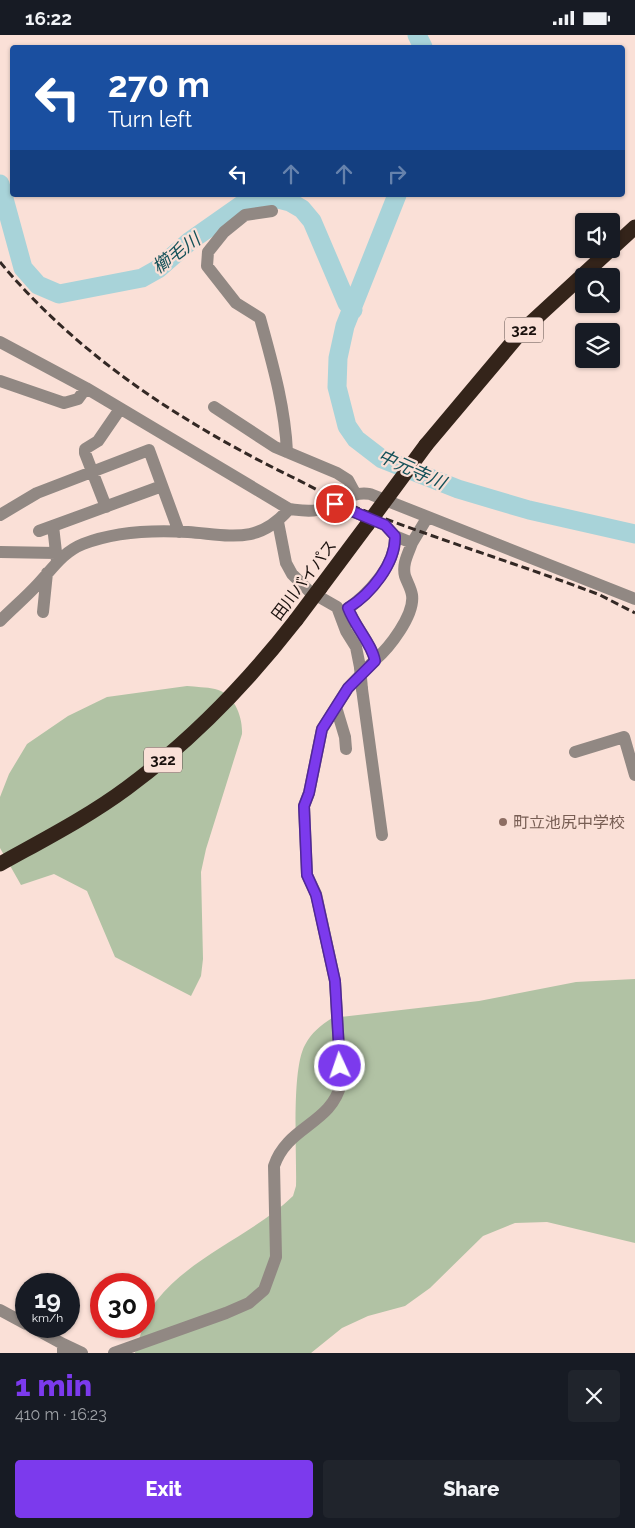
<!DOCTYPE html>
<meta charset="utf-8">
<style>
:root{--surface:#171b24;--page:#20242c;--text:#f1f3f6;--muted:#9ea1a6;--accent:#7c3aed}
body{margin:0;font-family:Raleway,"Noto Sans JP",sans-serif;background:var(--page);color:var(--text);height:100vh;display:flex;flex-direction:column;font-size:19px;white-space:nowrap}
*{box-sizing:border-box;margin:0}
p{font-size:16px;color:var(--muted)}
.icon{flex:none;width:28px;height:28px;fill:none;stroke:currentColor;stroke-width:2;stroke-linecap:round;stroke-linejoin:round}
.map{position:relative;height:1318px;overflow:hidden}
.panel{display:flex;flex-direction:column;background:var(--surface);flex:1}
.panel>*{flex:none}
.hud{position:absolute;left:10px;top:10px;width:615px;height:152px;border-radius:5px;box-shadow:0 1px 4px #0004;background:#1a4fa0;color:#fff;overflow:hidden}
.fabs{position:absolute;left:575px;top:178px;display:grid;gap:10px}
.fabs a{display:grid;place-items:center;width:45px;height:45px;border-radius:5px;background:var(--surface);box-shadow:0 1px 4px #0004;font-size:25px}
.speed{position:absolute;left:15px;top:1238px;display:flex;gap:10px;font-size:25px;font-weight:700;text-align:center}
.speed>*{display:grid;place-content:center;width:65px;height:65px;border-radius:50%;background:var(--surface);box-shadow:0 1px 4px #0004;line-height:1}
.speed small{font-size:12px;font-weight:400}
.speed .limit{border:8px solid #d22;background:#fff;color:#111}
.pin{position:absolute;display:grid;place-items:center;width:42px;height:42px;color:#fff;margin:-21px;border:2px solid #fff;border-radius:50%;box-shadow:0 1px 5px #0007}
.me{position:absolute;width:55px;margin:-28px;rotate:357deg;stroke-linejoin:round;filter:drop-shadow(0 0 4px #0008)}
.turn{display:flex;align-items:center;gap:18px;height:105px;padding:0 15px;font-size:22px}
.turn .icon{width:65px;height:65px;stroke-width:2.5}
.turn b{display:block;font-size:35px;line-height:42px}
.lanes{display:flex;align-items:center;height:48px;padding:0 15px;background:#0003;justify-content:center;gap:25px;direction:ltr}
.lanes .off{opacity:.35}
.round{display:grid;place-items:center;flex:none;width:52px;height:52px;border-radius:5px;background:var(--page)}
.summary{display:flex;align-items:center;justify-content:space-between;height:85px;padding:0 15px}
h1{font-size:30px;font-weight:800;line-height:38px;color:var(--accent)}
.primary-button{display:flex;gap:10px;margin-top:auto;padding:10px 15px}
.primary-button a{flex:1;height:58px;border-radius:5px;background:var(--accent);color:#fff;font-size:20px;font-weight:800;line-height:58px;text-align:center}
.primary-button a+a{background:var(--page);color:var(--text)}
.status{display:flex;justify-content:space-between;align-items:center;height:35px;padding:0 25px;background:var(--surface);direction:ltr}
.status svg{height:14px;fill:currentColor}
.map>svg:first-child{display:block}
.green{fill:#b1c2a4}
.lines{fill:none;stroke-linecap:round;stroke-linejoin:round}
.river{stroke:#a8d3d9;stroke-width:19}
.minor{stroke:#918883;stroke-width:12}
.highway{stroke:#34241a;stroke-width:15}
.rail{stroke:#332824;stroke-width:3;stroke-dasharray:8 4;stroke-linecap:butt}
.minor-bridge{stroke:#918883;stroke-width:12}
.highway-bridge{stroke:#34241a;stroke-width:15}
.route-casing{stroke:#51269a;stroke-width:12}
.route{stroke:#7c3aed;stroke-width:9}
.education-dot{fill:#8d6e63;stroke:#fae0d7;stroke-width:2}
.labels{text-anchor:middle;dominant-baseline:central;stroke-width:4.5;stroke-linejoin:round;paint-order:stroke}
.shield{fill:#fae0d7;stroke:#5d4f4a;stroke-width:1}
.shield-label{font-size:15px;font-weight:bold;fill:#1a110e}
.street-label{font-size:16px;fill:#1a110e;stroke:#fae0d7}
.education-label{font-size:16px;fill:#785e54;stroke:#fae0d7;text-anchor:start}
.water-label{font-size:18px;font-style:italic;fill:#145159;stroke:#fae0d7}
</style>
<div class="status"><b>16:22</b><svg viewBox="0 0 49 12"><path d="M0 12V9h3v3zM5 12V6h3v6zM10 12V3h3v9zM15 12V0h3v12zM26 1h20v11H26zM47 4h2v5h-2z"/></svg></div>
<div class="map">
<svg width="635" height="1318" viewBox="0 0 635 1318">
<rect width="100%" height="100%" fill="#fae0d7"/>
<path class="green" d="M187 651C196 652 206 652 215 654 234 658 243 682 242 699L206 814 201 837 203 924 201 941 191 961 115 922 87 856 54 839 21 850 0 813V762L9 739 27 709 68 681 107 662Z
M635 944V1208L547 1187 515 1188 483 1201 430 1253 405 1271 368 1281 342 1293 311 1318H135C140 1301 146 1279 157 1265 193 1220 253 1200 293 1161L296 1151C297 1119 291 1035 305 1010 311 998 321 990 332 983L479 966 576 947Z"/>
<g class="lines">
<path class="river" d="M417 0 423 12
M0 149 23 233 38 250 59 259 142 243 158 234 190 206 247 166 266 161 290 167 302 174 312 186 347 268 353 275
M397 160 345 291 338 323 337 352 347 391 356 404 382 424 458 454 529 475 635 499"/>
<path class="minor" d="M272 176 245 180 224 197 208 217 207 231 236 268 260 283C272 327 285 371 287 417
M0 307 86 353 289 474C298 475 308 477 317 475 336 471 351 455 370 459L635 564
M0 346 64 368 78 364 86 353
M214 372 275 412 337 438 348 445 355 458
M335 469 385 490 395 501C396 531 367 561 343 577
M106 472 85 418V414L98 406 120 374
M0 480 37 458 149 415 179 497
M278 487 286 528 292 539 309 556 337 572 346 596 356 612 360 632
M53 491 57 526
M39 496 162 451
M412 508 427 483
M0 517 56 518
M43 577 47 538
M0 586C13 573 26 562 38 549 53 533 63 517 83 509 114 497 155 495 188 497 230 500 258 510 289 474
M375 625C389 613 415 580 412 560 411 553 407 547 405 541 402 529 408 519 412 508L395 501
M362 654 382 800
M336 672 345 702 346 714
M575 717 624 702 635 740
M0 1275 26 1289
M30 1291 63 1309V1318
M63 1309 82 1318
M114 1318 226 1278 249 1268 264 1255 276 1222 274 1131C287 1091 332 1089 341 1048L335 946 316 859 307 840 304 771 309 758 322 694 348 653 375 625C372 609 355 592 348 573"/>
<path class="highway" d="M426 410 522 296 635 192
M320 553 367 490
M0 829C43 805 88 782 127 753 192 705 247 648 296 585"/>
<path class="rail" d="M0 227C77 320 182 388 290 441 311 451 332 464 355 472 435 504 519 529 600 560L635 578"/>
<path class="minor-bridge" d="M360 632 362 654"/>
<path class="highway-bridge" d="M367 490 426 410
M296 585 320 553"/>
</g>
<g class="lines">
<g class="route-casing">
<path id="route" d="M335 469 385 490 395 501C396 528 371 559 348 573 355 592 372 609 375 626L348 653 322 694 309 758 304 771 307 840 316 860 335 946 340 1031"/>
</g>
<use href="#route" class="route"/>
</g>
<circle class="education-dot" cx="503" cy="787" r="5"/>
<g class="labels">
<g class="shield">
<rect x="505" y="282.5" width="38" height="25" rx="4"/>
<rect x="144" y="712.5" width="38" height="25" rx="4"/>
</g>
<g class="shield-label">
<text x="524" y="295">322</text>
<text x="163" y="725">322</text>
</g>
<g class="street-label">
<text transform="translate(304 545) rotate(-53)">田川バイパス</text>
</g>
<g class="education-label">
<text x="513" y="787">町立池尻中学校</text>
</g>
<g class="water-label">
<text transform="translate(176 218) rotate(-36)">櫛毛川</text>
<text transform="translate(412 434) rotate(24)">中元寺川</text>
</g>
</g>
</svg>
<div class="fabs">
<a><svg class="icon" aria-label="sound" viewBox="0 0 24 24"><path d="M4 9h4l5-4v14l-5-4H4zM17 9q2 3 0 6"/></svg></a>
<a><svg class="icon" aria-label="search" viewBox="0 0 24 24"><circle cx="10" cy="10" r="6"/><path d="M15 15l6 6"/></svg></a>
<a><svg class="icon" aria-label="layers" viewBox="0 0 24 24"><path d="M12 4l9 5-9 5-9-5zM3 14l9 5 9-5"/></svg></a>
</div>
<div class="speed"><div>19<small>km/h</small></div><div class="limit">30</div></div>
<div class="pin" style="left:335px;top:469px;background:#d93025"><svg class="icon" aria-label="arrive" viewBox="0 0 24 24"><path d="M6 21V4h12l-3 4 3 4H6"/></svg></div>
<svg class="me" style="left:340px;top:1031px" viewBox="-20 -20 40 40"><circle r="17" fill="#7c3aed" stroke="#fff" stroke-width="3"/><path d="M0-11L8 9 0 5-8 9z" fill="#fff"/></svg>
<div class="hud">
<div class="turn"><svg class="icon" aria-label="left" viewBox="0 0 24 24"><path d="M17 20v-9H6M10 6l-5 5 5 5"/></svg><div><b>270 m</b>Turn left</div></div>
<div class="lanes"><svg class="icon" aria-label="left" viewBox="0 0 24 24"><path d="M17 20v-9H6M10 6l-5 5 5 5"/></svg><svg class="icon off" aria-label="ahead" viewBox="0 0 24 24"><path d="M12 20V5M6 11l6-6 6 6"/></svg><svg class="icon off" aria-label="ahead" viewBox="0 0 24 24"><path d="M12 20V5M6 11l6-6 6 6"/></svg><svg class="icon off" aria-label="right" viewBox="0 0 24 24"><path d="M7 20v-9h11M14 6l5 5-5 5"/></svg></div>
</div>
</div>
<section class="panel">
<div class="summary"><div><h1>1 min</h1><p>410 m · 16:23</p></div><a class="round"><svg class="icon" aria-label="close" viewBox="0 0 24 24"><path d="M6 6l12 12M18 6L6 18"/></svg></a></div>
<div class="primary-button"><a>Exit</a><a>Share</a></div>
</section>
